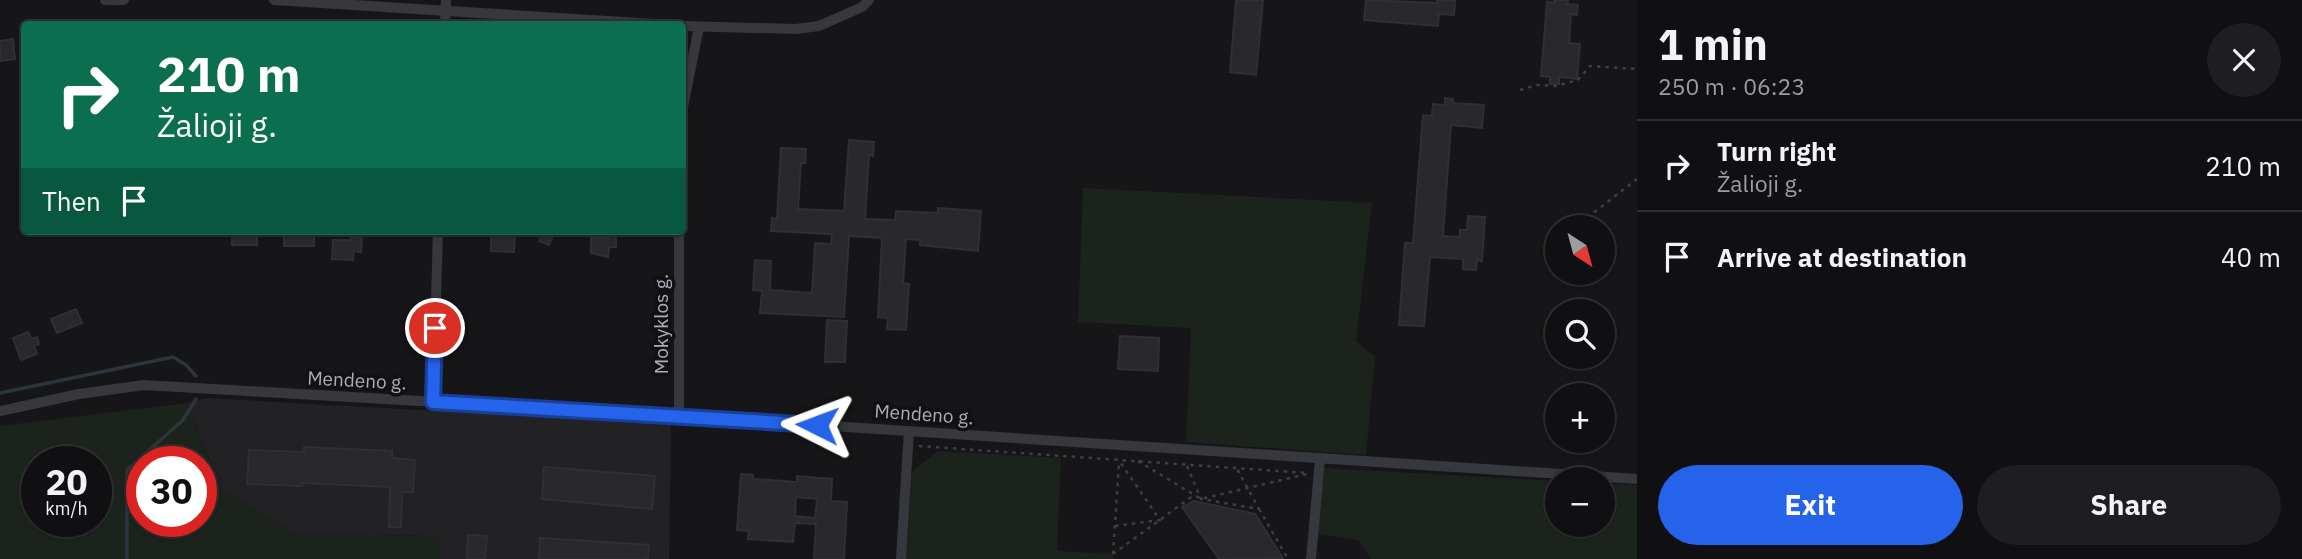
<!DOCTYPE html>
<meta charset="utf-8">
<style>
:root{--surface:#101012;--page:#1e1e20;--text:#f1f3f6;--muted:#9c9d9f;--line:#303032;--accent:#2563eb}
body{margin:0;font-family:"IBM Plex Sans",sans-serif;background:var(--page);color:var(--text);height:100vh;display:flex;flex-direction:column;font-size:26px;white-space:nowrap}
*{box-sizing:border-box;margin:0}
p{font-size:23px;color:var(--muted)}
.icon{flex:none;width:38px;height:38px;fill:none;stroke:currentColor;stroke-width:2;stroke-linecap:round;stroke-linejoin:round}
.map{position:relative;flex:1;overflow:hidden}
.sheet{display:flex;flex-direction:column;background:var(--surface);width:665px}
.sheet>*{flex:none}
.hud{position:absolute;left:21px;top:21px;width:665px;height:214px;border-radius:7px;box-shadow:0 2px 5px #0004,0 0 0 2px var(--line);background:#0b6e4f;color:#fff;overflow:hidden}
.needle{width:46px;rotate:144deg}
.buttons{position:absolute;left:1545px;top:215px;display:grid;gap:14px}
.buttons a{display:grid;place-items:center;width:70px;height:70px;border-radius:50%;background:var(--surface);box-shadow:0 2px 5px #0004,0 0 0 2px var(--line);font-size:35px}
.speed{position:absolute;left:21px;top:446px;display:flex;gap:14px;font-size:35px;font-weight:700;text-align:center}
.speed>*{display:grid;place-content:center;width:91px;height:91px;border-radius:50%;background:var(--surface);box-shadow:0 2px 5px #0004,0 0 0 2px var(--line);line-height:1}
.speed small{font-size:18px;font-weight:400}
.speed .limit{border:10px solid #d22;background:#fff;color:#111}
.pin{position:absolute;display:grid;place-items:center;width:60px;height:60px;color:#fff;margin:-30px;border:4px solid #fff;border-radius:50%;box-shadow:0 2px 7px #0007}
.me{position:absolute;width:77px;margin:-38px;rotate:273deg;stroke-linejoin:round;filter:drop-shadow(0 0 5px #0008)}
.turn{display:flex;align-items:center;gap:24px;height:147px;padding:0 21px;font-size:32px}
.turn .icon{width:91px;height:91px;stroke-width:2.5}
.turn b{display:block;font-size:49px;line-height:60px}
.then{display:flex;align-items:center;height:66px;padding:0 21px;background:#0003;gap:14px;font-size:26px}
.round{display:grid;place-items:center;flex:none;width:74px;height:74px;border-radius:37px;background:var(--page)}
.head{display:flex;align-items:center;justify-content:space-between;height:119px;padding:0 21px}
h1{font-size:42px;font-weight:700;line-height:52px}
.cta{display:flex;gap:14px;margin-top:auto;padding:14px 21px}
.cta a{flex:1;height:80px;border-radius:42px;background:var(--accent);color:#fff;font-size:28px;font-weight:700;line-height:80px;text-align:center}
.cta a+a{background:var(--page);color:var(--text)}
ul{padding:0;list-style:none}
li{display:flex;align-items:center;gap:21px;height:91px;padding:0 21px;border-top:2px solid var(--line)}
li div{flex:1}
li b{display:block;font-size:26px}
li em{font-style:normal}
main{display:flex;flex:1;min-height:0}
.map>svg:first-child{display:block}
.built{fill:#222225}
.green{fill:#1c231d;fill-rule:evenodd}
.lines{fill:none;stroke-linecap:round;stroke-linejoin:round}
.stream{stroke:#2c353c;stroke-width:3.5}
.building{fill:#29292c;stroke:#303034;stroke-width:2;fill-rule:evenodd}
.path{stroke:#3d3f44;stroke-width:2.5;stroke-dasharray:3.5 5;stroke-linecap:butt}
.minor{stroke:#37383d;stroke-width:10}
.route-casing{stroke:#184099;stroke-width:18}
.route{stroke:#2563eb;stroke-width:12}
.labels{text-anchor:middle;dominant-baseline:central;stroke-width:7;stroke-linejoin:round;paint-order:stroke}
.street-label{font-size:19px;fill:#a8adb8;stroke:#111113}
</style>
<main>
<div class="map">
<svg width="1637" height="559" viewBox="0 0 1637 559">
<rect width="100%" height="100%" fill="#161618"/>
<path class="built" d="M207 398 671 424 669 559H441V536L295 534 222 490 187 403Z"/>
<path class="green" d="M1083 188 1372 203 1356 341 1375 357 1366 455 1186 442 1191 328 1078 322Z
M187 403 222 490 295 534 441 536V559H0V426ZM37 462H96V522H37ZM142 462H201V522H142Z
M938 451 1061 458 1057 551 1113 554V559H906L912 472Z
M1324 468 1557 481 1558 525H1603V484L1637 485V559H1371L1358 540 1317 534Z"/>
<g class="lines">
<path class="stream" d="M0 393 173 357 186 365 196 376
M127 559V470L183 420 196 399"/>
</g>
<path class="building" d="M1236 0H1263L1256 75 1230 72Z
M1366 0 1437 3V0H1455L1454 15 1439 14 1438 26 1364 20Z
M1554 0H1568L1567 4 1578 5 1577 15 1571 14 1569 43 1580 44 1577 79 1559 77V84H1550V77L1541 76 1547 2 1554 3Z
M13 39 15 59 0 61V41Z
M1445 98 1453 99V103L1484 105 1482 128 1451 125 1443 236 1460 237V230H1467L1468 216 1485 217 1482 261 1477 260 1476 270 1463 269V259L1430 257 1424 326 1399 325 1405 243H1413L1423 115 1432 116 1433 104 1445 105Z
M849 140 874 142 873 156 869 155 865 219 895 220 896 211 938 213V208L981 211 978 251 920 245V240L906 239 903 283 909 284 906 330 887 329 888 318 878 317 882 238 849 236 844 317 760 313 762 291 753 290 755 260 771 261 770 290 812 293 815 243 831 244 832 234 771 231 772 218 777 219 781 148 806 149 805 163H801L798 209 844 211Z
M232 231H257V245H232Z
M284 231H314V246H284Z
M544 231 554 233 549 245 539 241Z
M491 234H515L514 252 491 251Z
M609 235H616V247H609L608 257 591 253V238H609Z
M351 237H362L361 252 354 251 353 260 332 259 333 240H351Z
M76 309 82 323 57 333 51 319Z
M827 320 847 321 845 362H825Z
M28 332 31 339 37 337 39 344 34 346 37 354 21 360 13 338Z
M1120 336 1159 338 1158 371 1118 369Z
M304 447 392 451V458L415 460 413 492H402L401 527H389L390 487 302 483V486L247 484 249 450 304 452Z
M544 467 655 476 652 509 542 499Z
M741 474 753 475V479L797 482V476L832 479 831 501 847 502 844 559H814L816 524 795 523 793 542 748 539 749 531 737 530ZM796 497 817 499 815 518 795 516Z
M1194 501 1255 514 1283 558 1219 559 1182 507Z
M468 535 487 536 485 559H467Z
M540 538 649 545 648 559H539Z"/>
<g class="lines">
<path class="path" d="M1520 90 1536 85 1556 86 1578 80 1590 66 1637 69
M1574 228 1637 179
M919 446 1307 473
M1138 461 1201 499 1307 474
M1187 466 1201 499 1259 509 1236 467
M1259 509 1288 559
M1115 526 1160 520 1118 459
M1113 554 1194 495
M1113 554 1119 463"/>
<path class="minor" d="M105 0H124
M274 0 655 24
M445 24 446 0
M682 26 796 29 819 26 862 7 869 0
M682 112 699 27
M679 231V416
M433 402 438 231
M0 411 79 394 144 385 679 416 1637 479
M901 559 909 431
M1311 559 1320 459"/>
</g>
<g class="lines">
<g class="route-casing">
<path id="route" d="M435 328 433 402 817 425"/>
</g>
<use href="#route" class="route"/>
</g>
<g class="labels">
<g class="street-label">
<text transform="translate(661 324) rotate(-90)">Mokyklos g.</text>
<text transform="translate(357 380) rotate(3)">Mendeno g.</text>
<text transform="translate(924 414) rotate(4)">Mendeno g.</text>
</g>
</g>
</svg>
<div class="buttons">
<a><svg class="needle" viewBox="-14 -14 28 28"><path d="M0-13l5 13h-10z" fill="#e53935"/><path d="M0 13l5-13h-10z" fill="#9c9d9f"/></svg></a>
<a><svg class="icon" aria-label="search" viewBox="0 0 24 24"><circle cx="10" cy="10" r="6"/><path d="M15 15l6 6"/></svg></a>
<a>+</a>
<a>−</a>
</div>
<div class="speed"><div>20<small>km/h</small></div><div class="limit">30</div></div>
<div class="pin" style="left:435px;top:328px;background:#d93025"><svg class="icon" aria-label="arrive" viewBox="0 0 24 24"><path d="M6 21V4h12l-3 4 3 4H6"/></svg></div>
<svg class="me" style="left:817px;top:425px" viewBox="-20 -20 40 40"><path d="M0-17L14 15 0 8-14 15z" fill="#2563eb" stroke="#fff" stroke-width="4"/></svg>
<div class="hud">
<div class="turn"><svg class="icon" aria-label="right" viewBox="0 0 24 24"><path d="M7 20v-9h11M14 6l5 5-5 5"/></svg><div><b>210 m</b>Žalioji g.</div></div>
<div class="then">Then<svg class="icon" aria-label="arrive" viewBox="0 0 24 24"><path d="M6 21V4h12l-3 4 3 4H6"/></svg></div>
</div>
</div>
<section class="sheet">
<div class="head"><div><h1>1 min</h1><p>250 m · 06:23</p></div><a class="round"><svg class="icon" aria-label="close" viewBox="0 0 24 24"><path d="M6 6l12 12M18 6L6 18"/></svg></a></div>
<ul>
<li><svg class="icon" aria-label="right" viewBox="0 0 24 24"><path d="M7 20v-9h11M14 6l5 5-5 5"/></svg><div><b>Turn right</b><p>Žalioji g.</p></div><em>210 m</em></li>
<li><svg class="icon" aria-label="arrive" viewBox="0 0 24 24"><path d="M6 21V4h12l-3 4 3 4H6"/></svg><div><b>Arrive at destination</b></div><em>40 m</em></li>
</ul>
<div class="cta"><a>Exit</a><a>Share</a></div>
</section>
</main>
